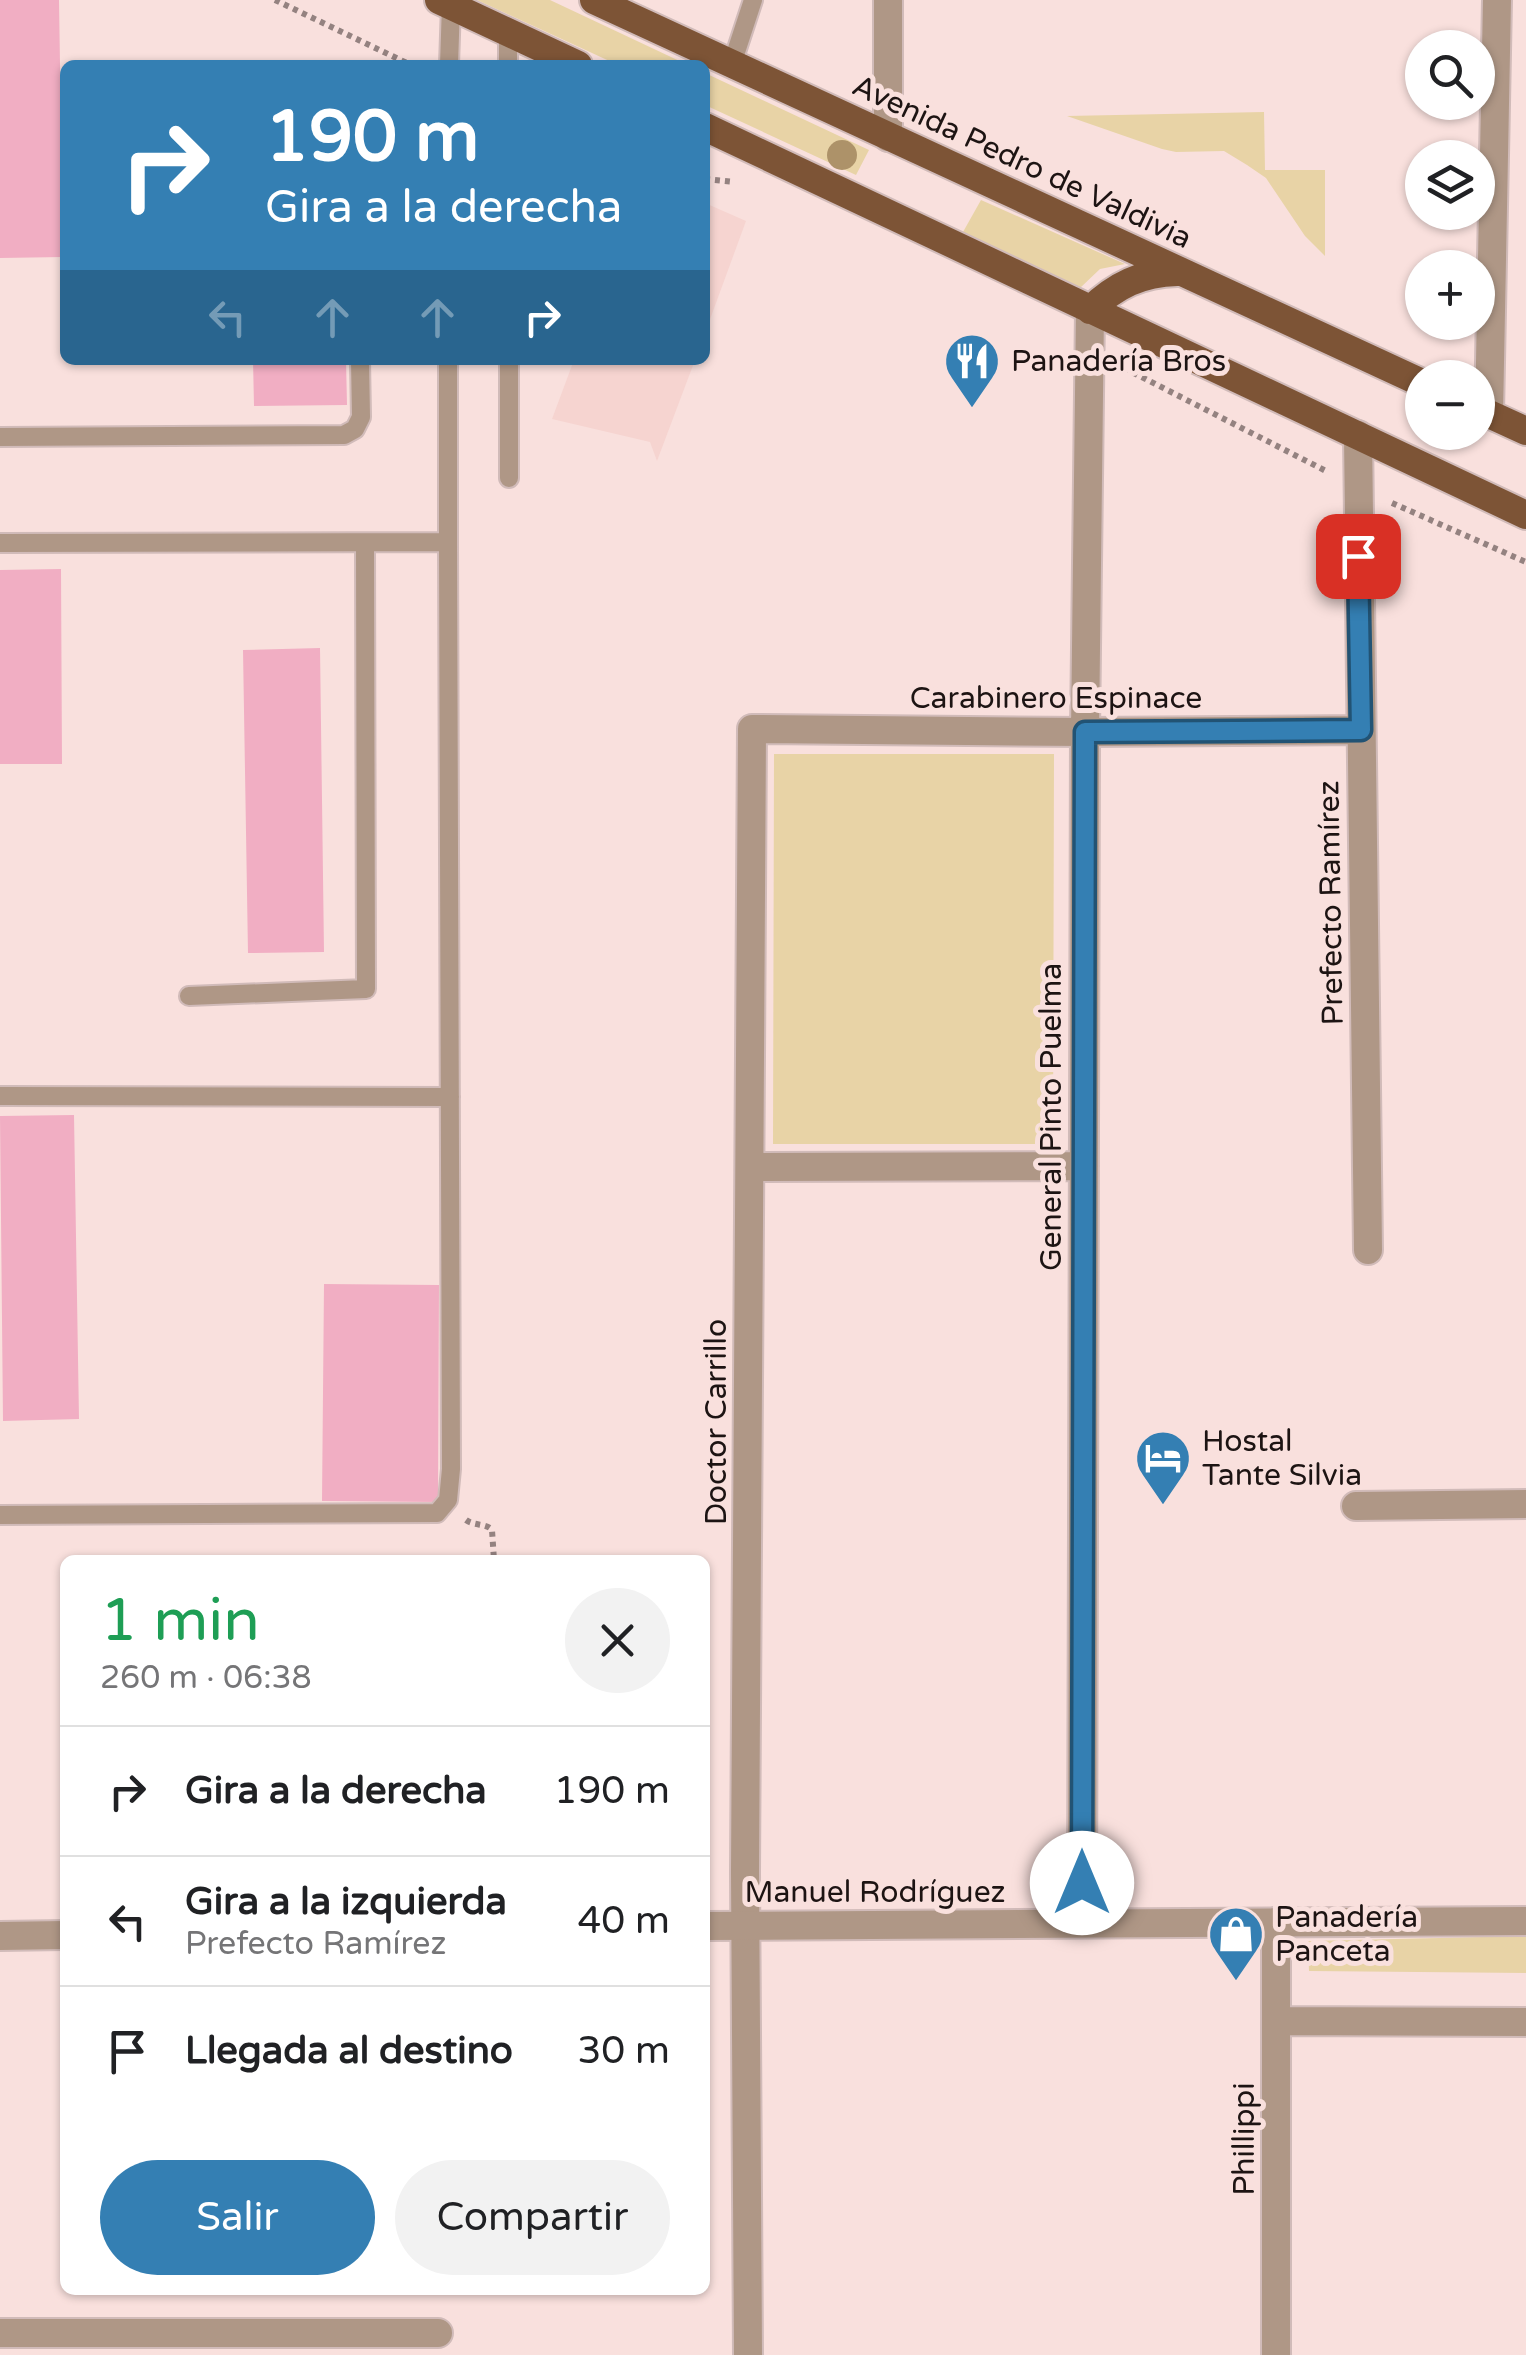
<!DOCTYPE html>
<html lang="es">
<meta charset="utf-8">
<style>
:root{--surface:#fff;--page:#f2f2f2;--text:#202124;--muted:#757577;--line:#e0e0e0;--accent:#347fb3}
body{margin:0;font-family:"Varela Round",sans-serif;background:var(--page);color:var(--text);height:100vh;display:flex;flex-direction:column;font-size:38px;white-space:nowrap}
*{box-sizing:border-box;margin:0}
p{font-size:32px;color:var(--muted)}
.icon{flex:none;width:55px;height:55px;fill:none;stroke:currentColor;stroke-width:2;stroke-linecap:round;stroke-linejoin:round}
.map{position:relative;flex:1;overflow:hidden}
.sheet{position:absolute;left:60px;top:1555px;width:650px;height:740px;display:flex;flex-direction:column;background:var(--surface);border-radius:15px;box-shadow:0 2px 8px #0004}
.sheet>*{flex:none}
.hud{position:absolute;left:60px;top:60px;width:650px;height:305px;border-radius:15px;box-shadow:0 2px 8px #0004;background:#347fb3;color:#fff;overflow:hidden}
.buttons{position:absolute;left:1405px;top:30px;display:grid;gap:20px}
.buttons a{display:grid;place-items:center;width:90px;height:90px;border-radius:50%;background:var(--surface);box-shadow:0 2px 8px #0004;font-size:50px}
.pin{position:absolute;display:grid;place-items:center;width:85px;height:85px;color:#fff;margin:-42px;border-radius:20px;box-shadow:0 5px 15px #0006}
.me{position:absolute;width:110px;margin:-55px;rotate:0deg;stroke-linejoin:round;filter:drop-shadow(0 0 8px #0008)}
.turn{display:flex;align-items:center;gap:35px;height:210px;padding:0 40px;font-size:45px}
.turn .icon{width:130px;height:130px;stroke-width:2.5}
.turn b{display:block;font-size:70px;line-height:85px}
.lanes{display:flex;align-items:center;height:95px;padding:0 40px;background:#0003;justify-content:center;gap:50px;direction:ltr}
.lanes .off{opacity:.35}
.round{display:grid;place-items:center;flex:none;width:105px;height:105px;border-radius:52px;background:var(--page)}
.headline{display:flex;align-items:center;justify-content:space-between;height:170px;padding:0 40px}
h1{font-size:60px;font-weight:600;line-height:75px;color:#1e9e55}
.button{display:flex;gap:20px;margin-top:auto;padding:20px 40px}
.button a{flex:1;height:115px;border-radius:60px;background:var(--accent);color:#fff;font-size:40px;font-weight:600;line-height:115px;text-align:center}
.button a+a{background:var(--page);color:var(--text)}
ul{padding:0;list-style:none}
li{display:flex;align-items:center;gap:30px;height:130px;padding:0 40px;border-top:2px solid var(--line)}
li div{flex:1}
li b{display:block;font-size:38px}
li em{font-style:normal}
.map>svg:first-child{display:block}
.built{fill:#f6d4d0}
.green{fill:#e8d3a6}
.building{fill:#f1aec3}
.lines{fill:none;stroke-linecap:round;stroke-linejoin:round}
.service-casing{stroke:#d1bbb9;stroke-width:22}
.minor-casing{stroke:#d1bbb9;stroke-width:32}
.tertiary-casing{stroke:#d1bbb9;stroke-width:32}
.primary-casing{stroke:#d1bbb9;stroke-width:32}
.path{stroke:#948280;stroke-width:6;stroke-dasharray:5 5;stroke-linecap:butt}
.service{stroke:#af9786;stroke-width:18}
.minor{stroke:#af9786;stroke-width:28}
.tertiary{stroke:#af9786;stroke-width:28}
.primary{stroke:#7d5436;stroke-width:28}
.tree{fill:#ad9269}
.route-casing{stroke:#225374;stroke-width:25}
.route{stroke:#347fb3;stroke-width:18}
.labels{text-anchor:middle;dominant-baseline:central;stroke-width:10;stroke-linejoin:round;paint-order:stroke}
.street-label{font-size:30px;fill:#1d1413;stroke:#f9e0dd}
.poi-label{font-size:30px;fill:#1d1413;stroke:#f9e0dd;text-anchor:start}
</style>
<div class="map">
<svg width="1526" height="2355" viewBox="0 0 1526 2355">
<rect width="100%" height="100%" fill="#f9e0dd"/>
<path class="built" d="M705 203 746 221 705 333Z
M574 360H695L657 461 650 442 552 419Z"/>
<path class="green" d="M477 0H550L688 65H618Z
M705 73 869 150 856 175 705 105Z
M1264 112 1265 170H1325V256L1305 236 1266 178 1247 165 1224 151 1176 152 1162 149 1067 116Z
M981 200 1125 264 1100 269 1080 288 963 232Z
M774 754H1054L1053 1144H773Z
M1526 1936V1973L1309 1971 1308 1941Z"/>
<path class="building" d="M0 0H59L63 257 0 258Z
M253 360H346L347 405 254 406Z
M61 569 62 764H0V570Z
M320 648 324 952 248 953 243 650Z
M74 1115 79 1419 3 1421 0 1116Z
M324 1284 439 1285 438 1502 322 1501Z"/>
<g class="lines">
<g class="service-casing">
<path id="service" d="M508 31V65
M732 64 753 0
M449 65 451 5
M509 360V478
M0 437 344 435 355 429 361 417 360 360
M0 543 448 542V360
M189 996 366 989 365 543
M0 1096 450 1097
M0 1515 437 1513 448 1500 451 1469 448 542"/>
</g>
<g class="minor-casing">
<path id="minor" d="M888 137V0
M1489 414 1497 0
M1358 435 1368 1250
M750 1167 1084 1166
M1356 1506 1526 1504
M1082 1923 1085 732 1090 310
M1276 2021 1526 2022
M0 2333H438
M748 2355 745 1872 752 729 1085 732 1361 730
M1276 2355V1922"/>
</g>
<g class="tertiary-casing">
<path id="tertiary" d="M705 1926 1526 1921
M0 1936 65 1935"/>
</g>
<g class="primary-casing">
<path id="primary" d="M439 0 578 65
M594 0 1422 383
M705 127 1526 515
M1090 310C1116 285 1141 273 1177 272
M1478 409 1526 431"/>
</g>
<path class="path" d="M275 0 411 65
M705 179 734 182
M1124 368 1326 471
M1392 503 1526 562
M466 1520C474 1526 486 1523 492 1530L494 1560"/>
<use href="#service" class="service"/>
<use href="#minor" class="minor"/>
<use href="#tertiary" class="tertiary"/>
<use href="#primary" class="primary"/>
</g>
<circle class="tree" cx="842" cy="155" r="15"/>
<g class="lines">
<g class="route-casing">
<path id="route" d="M1082 1883 1085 732 1361 730 1358 556"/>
</g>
<use href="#route" class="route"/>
</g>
<defs>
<g id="restaurant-pin" transform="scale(2.875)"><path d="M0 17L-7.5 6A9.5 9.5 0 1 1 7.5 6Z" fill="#347fb3" stroke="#f9e0dd"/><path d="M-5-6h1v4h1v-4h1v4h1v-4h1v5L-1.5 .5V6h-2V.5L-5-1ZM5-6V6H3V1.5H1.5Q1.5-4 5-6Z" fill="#fff"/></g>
<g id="hotel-pin" transform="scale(2.875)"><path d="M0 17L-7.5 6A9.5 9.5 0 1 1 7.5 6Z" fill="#347fb3" stroke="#f9e0dd"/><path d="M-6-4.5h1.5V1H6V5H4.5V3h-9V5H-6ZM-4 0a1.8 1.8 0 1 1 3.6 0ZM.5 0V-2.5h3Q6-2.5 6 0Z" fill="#fff"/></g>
<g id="shop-pin" transform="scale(2.875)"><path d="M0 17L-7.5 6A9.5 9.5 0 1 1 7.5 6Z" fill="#347fb3" stroke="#f9e0dd"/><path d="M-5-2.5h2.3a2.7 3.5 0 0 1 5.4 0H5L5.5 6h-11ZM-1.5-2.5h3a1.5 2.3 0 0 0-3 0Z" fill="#fff"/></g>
</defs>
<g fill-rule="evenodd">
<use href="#restaurant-pin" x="972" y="361"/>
<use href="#hotel-pin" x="1163" y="1458"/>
<use href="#shop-pin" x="1236" y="1934"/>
</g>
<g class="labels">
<g class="street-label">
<text transform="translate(1022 162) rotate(25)">Avenida Pedro de Valdivia</text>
<text x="1056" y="698">Carabinero Espinace</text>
<text transform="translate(1331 903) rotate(-91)">Prefecto Ramírez</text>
<text transform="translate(1051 1117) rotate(-90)">General Pinto Puelma</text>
<text transform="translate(716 1422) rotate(-90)">Doctor Carrillo</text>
<text x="875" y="1892">Manuel Rodríguez</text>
<text transform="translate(1244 2139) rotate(-90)">Phillippi</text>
</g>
<g class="poi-label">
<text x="1011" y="361">Panadería Bros</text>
<text x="1202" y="1441">Hostal<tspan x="1202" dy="34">Tante Silvia</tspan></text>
<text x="1275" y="1917">Panadería<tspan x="1275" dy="34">Panceta</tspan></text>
</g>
</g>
</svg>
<div class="buttons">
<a><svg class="icon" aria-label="search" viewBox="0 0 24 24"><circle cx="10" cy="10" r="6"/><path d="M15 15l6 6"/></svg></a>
<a><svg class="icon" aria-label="layers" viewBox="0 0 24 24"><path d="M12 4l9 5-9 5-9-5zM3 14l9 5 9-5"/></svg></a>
<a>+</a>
<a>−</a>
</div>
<div class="pin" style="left:1358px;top:556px;background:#d93025"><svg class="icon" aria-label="arrive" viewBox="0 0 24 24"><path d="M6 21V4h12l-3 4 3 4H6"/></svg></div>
<svg class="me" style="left:1082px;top:1883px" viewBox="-20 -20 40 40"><circle r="19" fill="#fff"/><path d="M0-13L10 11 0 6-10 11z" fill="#347fb3"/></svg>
<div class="hud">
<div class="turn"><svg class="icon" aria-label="right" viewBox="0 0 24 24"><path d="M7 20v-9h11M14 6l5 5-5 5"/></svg><div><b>190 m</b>Gira a la derecha</div></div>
<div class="lanes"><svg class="icon off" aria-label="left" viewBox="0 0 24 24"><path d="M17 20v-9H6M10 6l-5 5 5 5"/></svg><svg class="icon off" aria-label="ahead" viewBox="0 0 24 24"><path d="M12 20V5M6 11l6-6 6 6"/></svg><svg class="icon off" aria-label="ahead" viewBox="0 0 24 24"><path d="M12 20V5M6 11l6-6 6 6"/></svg><svg class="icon" aria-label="right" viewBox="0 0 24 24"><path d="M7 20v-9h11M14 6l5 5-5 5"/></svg></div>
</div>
<section class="sheet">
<div class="headline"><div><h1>1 min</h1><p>260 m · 06:38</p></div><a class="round"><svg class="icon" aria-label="close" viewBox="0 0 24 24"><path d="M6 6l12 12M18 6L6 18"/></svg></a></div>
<ul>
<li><svg class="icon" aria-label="right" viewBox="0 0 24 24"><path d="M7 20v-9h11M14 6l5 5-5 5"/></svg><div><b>Gira a la derecha</b></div><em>190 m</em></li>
<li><svg class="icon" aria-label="left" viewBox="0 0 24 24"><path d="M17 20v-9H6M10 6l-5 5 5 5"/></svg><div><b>Gira a la izquierda</b><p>Prefecto Ramírez</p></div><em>40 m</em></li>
<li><svg class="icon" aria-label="arrive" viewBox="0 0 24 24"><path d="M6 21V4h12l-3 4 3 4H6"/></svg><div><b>Llegada al destino</b></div><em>30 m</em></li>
</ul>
<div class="button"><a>Salir</a><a>Compartir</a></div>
</section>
</div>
